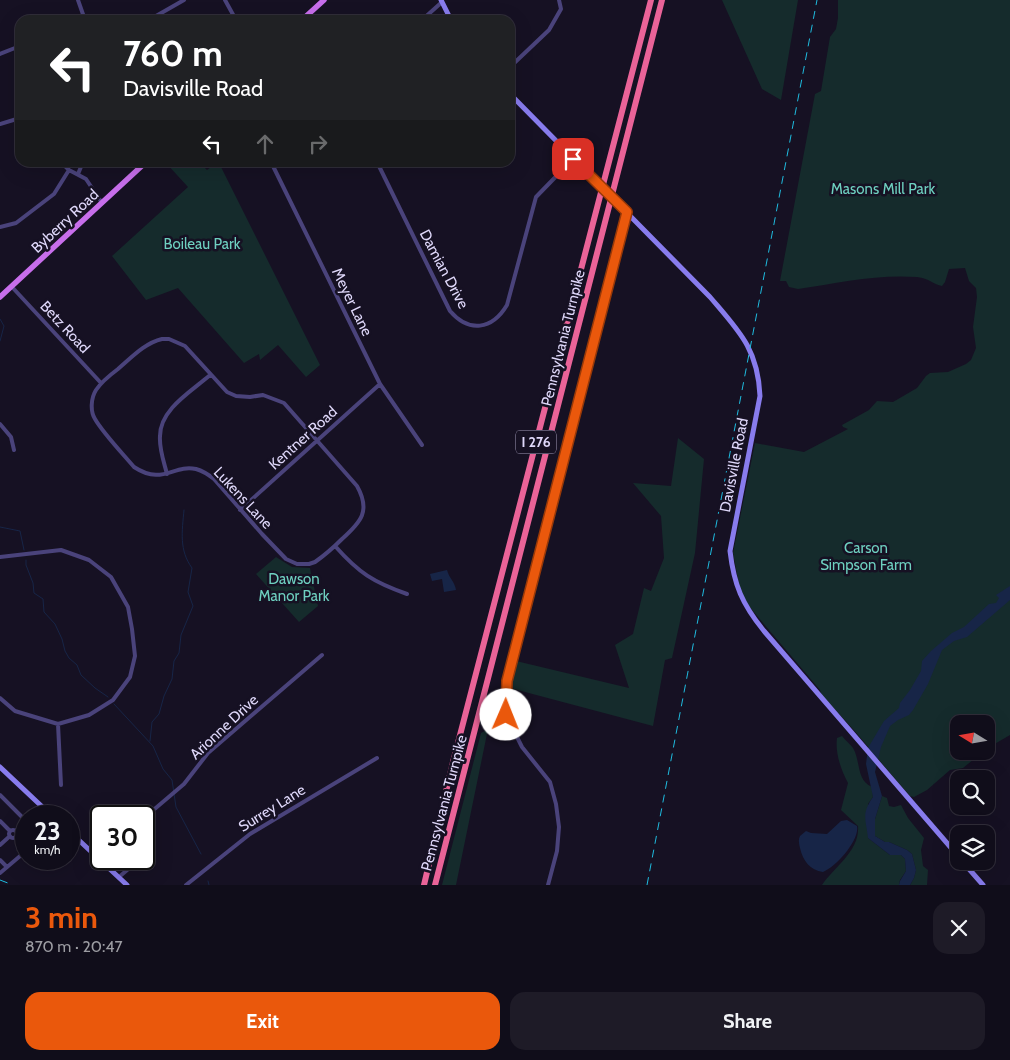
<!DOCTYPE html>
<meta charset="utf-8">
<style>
:root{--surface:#100d1a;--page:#1e1b27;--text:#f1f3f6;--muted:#9c9ca2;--line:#302d39;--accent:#ea580c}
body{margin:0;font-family:Cabin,sans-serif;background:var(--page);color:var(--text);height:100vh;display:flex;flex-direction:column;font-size:19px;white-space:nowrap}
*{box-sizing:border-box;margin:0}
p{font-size:16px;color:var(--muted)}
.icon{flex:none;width:28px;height:28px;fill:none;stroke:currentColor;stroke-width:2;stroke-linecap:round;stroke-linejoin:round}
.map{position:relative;height:885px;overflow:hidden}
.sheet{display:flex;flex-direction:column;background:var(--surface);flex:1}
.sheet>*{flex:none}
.guide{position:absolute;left:15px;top:15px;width:500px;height:152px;border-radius:15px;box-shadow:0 5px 20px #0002,0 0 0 1px var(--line);background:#202124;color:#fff;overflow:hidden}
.needle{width:32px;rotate:281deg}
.tools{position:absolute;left:950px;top:715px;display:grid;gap:10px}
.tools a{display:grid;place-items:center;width:45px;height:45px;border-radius:10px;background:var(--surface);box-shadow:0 5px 20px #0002,0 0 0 1px var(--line);font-size:25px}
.speed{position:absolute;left:15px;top:805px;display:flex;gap:10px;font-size:25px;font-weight:700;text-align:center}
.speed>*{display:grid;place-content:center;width:65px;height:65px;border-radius:50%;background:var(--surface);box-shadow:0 5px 20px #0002,0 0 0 1px var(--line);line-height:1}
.speed small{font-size:12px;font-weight:400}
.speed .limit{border:2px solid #111;border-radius:8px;background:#fff;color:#111}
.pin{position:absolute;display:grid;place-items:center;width:42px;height:42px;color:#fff;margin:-21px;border-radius:10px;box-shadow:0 2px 8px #0006}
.me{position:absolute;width:55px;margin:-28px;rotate:1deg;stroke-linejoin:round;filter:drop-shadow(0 0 4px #0008)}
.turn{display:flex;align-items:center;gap:18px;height:105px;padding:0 25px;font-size:22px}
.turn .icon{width:65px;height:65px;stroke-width:2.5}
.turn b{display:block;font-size:35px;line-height:42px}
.lanes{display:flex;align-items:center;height:48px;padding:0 25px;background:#0003;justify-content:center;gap:25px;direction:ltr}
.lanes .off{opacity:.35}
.round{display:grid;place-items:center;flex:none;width:52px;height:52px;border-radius:15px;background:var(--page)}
.overview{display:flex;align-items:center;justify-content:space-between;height:85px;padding:0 25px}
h1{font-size:30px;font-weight:800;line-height:38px;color:var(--accent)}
.cta{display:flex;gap:10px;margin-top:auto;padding:10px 25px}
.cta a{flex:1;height:58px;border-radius:15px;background:var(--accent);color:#fff;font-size:20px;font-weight:800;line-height:58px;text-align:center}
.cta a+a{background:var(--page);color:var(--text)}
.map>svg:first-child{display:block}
.green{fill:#152b2c}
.water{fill:#172547}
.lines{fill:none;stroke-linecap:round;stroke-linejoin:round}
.stream{stroke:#172547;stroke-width:1}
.street{stroke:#4a437b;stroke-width:4}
.secondary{stroke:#887ced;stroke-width:5}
.primary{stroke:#c76eeb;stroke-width:5.5}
.highway{stroke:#ea6398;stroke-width:6}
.rail{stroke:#1fbcdf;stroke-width:1;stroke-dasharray:8 6;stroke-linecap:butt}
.route-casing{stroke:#983908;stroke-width:12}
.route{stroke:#ea580c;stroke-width:9}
.labels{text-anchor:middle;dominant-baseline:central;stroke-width:5;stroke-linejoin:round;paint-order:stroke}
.shield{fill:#161123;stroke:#a39cba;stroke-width:1}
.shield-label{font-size:14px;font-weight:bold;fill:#dfd8fa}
.park-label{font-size:15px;fill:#6ed0c0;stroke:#161123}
.street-label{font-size:15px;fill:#dfd8fa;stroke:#161123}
</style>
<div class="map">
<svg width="1010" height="885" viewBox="0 0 1010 885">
<rect width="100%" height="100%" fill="#161123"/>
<path class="green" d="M722 0H798L781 100 762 89Z
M838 0H1010V735L986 749V724H959V751H984L963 768 950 770 927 790 914 797 910 796C879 761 855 729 822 696L820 690 747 604 740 590 733 553 755 443 804 452 848 429 843 427 842 425 869 410 877 401 893 402 917 388 926 376 930 373 948 372 966 364 971 360 976 348 973 327 977 297 976 288 969 281 965 268 949 269 945 282 942 286C934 285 929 278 917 277 877 274 838 283 798 289L789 287 786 281H780L815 94 821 91 830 37 836 29 838 18Z
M166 163H200L207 170 216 163H219L320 365 306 377 278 345 260 360 259 354 244 363 178 288 146 300 112 256 188 187Z
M678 438 704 459 695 553 672 658 665 660 653 726 510 688 516 661 629 688 615 645 633 634 644 588 651 591 664 558 661 516 633 483 671 486Z
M276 557 292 567 310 568 318 606 299 622 256 574Z
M488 729 456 885H442L481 733Z
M842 736C845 740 850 744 853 748 861 762 856 780 872 787L873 797 868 804V838L890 855H901L905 859 906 871 900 880 899 885H822C834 867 860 851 858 826L841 810 848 783C841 770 835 753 837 738Z
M882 796 887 798 889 806 894 807 901 805 908 818 924 838 921 850 923 866 928 870 927 885H910L914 878 916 870 912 854 907 850 889 842H885L875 836V819Z"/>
<path class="water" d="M447 570C449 578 455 582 456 590L444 592 442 579 432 581 430 574Z
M1010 586V600L967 637 954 641 942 650 928 684 913 710 909 715 898 720 890 726 881 747 875 772 882 796 875 819V836L885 842H889L907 850 912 854 916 870 914 878 910 885H899L900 881 906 871 905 859 901 855H890L868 838C866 819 861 814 873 797L866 764 868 748 878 731 884 721 899 708 900 703 910 690 921 671 922 661 931 651 952 633 964 627 989 604 996 603 999 598 996 595Z
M847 820 857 826C860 840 836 867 823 872 810 870 803 861 800 848 799 844 798 840 800 836 802 834 804 833 806 831L811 833 827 834 841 821Z"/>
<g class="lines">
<path class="stream" d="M0 319 4 326 0 341
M0 527 20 531 24 550
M26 560V565L33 583 34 593 43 599 44 612 55 624 62 639 65 651 69 658 77 665 81 675 95 688 108 697
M114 704 153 746 163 769 172 780 176 807 201 854
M150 741 152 722 159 714 164 696 172 679 174 661 179 653 181 635 193 606 188 592 192 568C179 550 182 532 184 510
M208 881 209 885"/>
<path class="street" d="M78 0 85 20
M225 0 236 20
M149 20 184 0
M422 20 442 2
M0 54 20 46
M510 67 549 30 561 9 559 0
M0 124 20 118
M61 162 69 170 86 179 102 203
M271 162 380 384 422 445
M377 162 450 311C469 333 492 330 507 305L536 197 573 159
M78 174 83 162
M0 227 16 223 54 194 69 170
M12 287 101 383
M162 339H169L185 346 227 392 236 396 250 397 263 395 284 403 357 486C371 511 361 522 342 539 334 547 325 555 315 562L309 564H297L286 559 262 534 214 479C209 475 203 471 196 469 173 464 163 486 134 467 123 454 103 433 95 419 90 411 91 398 96 390 102 381 110 375 118 369 132 357 145 343 162 339Z
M0 424 11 437 14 450
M167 474C164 462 159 449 160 436 160 409 192 391 210 375
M240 510 380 384
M335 546C359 573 373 582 407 594
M0 557 61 550 89 560 111 577 128 607 132 629 135 656 130 677 113 700 89 715 58 724 15 711 0 698
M58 724 61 785
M0 795 26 821
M144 818 184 784 208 753 322 655
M0 821 10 831
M9 834a4 4 0 1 1 8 0a4 4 0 1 1-8 0Z
M16 831 26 821
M16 837 26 848
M0 845 10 836
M144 855 145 854
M0 860 7 867
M0 873 26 851
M119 877 140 859
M186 885 250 834 377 758
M548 885 557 851 559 827 556 804 550 782 522 747 506 715 507 681 627 212"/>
<path class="secondary" d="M441 0 451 20
M510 94 710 297C739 331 758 349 760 396L730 551C734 585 742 604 764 631L959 857
M0 767 52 816
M69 831 127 885
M962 861 983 885"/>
<path class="primary" d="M302 20 324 0
M0 297 146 162"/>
<path class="highway" d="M424 885 453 762 651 0
M435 885 662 0"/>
<path class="rail" d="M0 880 13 885
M647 885 817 0"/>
</g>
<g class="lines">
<g class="route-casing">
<path id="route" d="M506 715 507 681 627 212 573 159"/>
</g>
<use href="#route" class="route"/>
</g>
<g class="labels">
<rect class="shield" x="516" y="430.5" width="40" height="23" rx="4"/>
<g class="shield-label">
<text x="536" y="442">I 276</text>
</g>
<g class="park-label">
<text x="883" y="189">Masons Mill Park</text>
<text x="202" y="244">Boileau Park</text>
<text x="866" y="548">Carson<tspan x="866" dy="17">Simpson Farm</tspan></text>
<text x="294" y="579">Dawson<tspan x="294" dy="17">Manor Park</tspan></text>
</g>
<g class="street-label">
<text transform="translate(65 221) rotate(-43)">Byberry Road</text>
<text transform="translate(444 269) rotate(62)">Damian Drive</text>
<text transform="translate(352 302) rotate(64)">Meyer Lane</text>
<text transform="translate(65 327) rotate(47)">Betz Road</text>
<text transform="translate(563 338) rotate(-76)">Pennsylvania Turnpike</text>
<text transform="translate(303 438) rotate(-42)">Kentner Road</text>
<text transform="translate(734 465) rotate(-79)">Davisville Road</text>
<text transform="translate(243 498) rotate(47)">Lukens Lane</text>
<text transform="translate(224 727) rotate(-43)">Arionne Drive</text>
<text transform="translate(444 803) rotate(-75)">Pennsylvania Turnpike</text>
<text transform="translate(272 808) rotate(-32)">Surrey Lane</text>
</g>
</g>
</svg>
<div class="tools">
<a><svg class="needle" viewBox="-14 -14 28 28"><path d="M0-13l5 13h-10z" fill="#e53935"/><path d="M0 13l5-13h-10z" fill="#9c9ca2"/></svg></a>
<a><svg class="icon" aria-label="search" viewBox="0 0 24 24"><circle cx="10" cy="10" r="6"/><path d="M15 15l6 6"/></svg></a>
<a><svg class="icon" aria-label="layers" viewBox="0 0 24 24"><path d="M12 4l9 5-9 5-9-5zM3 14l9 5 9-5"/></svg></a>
</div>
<div class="speed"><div>23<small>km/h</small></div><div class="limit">30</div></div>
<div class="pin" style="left:573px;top:159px;background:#d93025"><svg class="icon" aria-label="arrive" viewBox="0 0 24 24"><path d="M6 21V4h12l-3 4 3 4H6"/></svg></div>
<svg class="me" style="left:506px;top:715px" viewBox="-20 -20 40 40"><circle r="19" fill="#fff"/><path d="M0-13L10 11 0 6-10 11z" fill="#ea580c"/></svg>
<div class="guide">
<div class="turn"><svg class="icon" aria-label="left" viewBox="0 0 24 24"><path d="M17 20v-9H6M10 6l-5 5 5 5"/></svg><div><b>760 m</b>Davisville Road</div></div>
<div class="lanes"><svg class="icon" aria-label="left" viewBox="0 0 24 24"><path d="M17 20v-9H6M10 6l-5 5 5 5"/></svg><svg class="icon off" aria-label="ahead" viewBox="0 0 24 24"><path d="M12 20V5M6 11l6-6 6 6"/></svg><svg class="icon off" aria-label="right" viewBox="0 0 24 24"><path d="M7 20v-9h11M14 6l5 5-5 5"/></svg></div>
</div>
</div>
<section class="sheet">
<div class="overview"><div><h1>3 min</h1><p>870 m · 20:47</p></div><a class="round"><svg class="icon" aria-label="close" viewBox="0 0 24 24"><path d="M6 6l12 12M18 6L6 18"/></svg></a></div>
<div class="cta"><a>Exit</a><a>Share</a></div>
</section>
